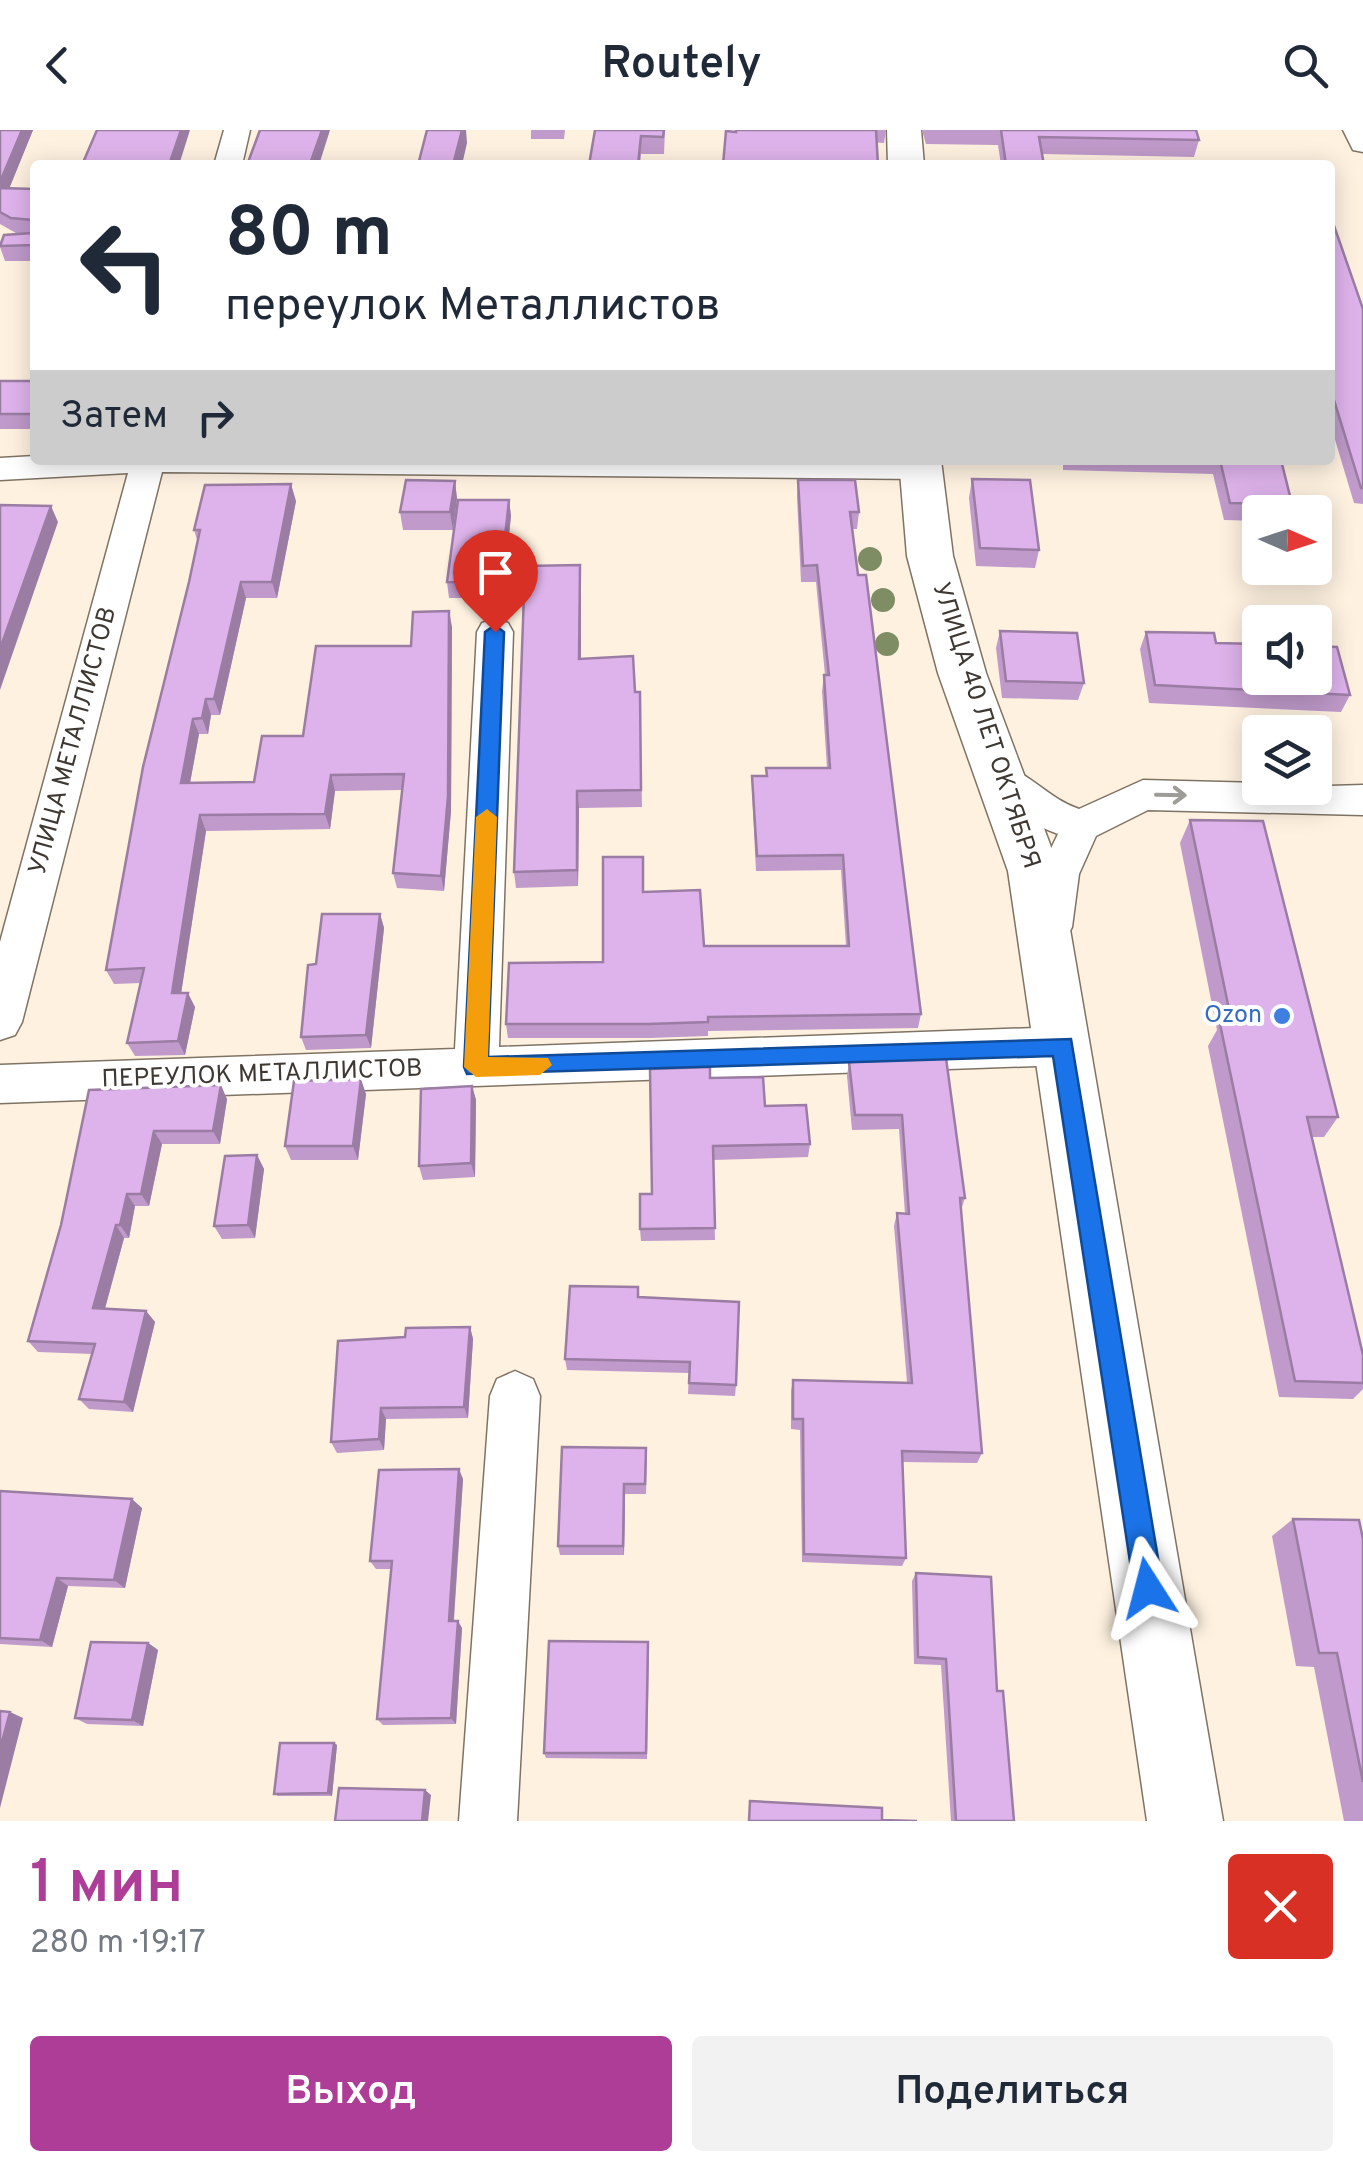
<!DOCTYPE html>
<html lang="ru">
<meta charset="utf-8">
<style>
:root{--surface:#fff;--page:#f2f2f3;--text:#1f2937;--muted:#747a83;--accent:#ae3d98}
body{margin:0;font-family:Overpass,sans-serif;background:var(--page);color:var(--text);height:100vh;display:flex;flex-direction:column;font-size:38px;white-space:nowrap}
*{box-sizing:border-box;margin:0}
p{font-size:32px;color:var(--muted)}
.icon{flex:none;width:55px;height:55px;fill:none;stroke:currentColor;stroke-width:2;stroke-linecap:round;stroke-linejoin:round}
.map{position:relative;height:1691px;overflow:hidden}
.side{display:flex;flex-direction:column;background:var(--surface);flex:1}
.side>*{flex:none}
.guide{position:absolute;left:30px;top:30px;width:1305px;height:305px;border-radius:10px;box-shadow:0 5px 25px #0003;background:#fff;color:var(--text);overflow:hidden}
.needle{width:65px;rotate:93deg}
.tools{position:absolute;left:1242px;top:365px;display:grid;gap:20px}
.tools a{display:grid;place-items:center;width:90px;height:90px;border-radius:10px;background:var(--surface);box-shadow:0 5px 25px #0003;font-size:50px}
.pin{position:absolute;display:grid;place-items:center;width:85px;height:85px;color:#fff;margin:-102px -42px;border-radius:50% 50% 50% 0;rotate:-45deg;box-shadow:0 0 10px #0007}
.pin .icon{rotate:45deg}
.me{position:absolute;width:110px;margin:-55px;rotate:351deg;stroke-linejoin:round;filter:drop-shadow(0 0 8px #0008)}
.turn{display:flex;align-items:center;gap:35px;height:210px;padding:0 30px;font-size:45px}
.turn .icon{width:130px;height:130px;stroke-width:2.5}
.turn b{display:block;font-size:70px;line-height:85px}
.then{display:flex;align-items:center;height:95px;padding:0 30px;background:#0003;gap:20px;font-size:38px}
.round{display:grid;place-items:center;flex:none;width:105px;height:105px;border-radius:10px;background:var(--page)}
.overview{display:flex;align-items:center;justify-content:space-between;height:170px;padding:0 30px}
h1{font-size:60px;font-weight:600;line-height:75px;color:var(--accent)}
.primary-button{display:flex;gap:20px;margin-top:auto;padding:20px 30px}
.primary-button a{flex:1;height:115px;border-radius:10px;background:var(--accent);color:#fff;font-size:40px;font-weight:600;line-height:115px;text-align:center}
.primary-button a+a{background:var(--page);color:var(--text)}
header{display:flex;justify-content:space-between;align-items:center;height:130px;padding:0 30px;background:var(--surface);font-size:45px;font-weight:600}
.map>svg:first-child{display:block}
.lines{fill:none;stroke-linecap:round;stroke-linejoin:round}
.minor-casing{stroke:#7f7364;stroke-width:3}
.tertiary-casing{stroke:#7f7364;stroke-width:3}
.minor{fill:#fff;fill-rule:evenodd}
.tertiary{fill:#fff;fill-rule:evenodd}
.tree{fill:#7f8d65}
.wall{fill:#bf9aca}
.shaded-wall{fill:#9b7da4}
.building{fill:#deb3eb;stroke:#9b7da4;stroke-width:2.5}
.oneway{stroke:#9e9c98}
.route{fill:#1a73e8;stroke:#114b97;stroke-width:2.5}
.slow{fill:#f59e0b}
.shop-dot{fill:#3f7fe0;stroke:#fff;stroke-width:4}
.labels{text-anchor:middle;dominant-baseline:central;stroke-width:8;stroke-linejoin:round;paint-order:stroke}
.street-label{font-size:25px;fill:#3e3832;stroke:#fff}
.shop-label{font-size:25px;fill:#366cbe;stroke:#fff;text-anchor:end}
</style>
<header><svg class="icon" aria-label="back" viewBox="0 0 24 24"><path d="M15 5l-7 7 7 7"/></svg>Routely<svg class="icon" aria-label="search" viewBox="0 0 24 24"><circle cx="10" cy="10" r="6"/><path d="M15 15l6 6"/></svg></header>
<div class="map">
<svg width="1363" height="1691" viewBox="0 0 1363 1691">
<rect width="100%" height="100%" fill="#fef1e0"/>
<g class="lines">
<g class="minor-casing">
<path id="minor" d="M224 0H250L242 35H214Z
M1343 0H1363V22L1353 20Z
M35 326V330H931L938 338 933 346 921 349 162 342 22 892 15 905 0 910V812L128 343 0 350V328Z
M495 489 508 493 513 502 499 917 1063 897 1078 903 1085 916 1078 929 1063 935 0 973V935L455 919 477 502 482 493Z
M1001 634C1030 643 1049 669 1079 679L1143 650 1260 653V658L1363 655V685L1148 680 1096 706 1079 744 1072 797 1066 809 1051 814 1036 809C1020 778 1044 733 1058 704 1029 693 997 677 982 649L987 639Z
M515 1241 533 1249 540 1266 517 1691H459L490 1266 497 1249Z"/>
</g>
<g class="tertiary-casing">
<path id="tertiary" d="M887 0H921L924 35H888Z
M899 330H941L953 426 986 543 1060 741 1223 1691H1147L1008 741 938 543 907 426Z"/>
</g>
<use href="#minor" class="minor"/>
<use href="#tertiary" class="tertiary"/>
</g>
<g class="tree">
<circle cx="870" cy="429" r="12"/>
<circle cx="883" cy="470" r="12"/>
<circle cx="887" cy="514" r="12"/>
</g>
<path class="wall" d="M0 0H33L9 58 35 59V131H5L0 117V114L23 104 16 103 0 94Z
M531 0H565L564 9H531Z
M595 0H665L664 24H641L640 35H589Z
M736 0H886L884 13 736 2Z
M922 0H1196L1199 10 1194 27 1042 24 1044 35H1001L998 15 926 14Z
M1330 87 1363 179V374L1354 373 1330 293Z
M0 251H35V299H0Z
M1063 330H1281L1292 374 1289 382H1260V391L1224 390 1213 344 1063 340Z
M972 349 1039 420 1035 438 976 436 969 368Z
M798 350 859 382 857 399H852L921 884 918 898 708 901V906L649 908H508L506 894 603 832 644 762 704 816H846L841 740 756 741 752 662V646H766V638H827L822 561 824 545H825L816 452H801L797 367Z
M455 351 457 369 453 400H403L400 382Z
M509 370 511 386 502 468H449L447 452Z
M296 371 277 468H246L220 585H211L208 604H199L190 653 254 652 303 606 411 516 452 497 451 681 444 761 397 758 393 743 402 660 335 661 330 699 206 701 181 863 195 877 185 925 135 926 127 913 141 853 114 854 106 840 198 413 194 400Z
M580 435 581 528 635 562H640L642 677 579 678 578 756 516 758 514 742Z
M1000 501 1084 553 1078 570 1002 568 996 518Z
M1146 502 1216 513 1350 565 1341 582 1149 573 1140 519Z
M1190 690 1338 987 1324 1007H1312L1363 1225V1259L1353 1269 1279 1267 1208 916 1217 900 1180 713Z
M380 784 384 798 371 918 306 920 301 907Z
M946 928 965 1068 961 1080 982 1323 977 1333 902 1332 906 1428 902 1436 802 1432 800 1300 791 1299V1261L793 1250 907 1252 894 1096 897 1083 905 1084 899 999 852 1000 847 946 849 932Z
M710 948 765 976 810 1014 808 1027 713 1030 715 1110 641 1111 640 1099 652 1064Z
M472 956 476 970 475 1047 423 1050 419 1036Z
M89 960 227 969 220 1014H162L149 1076H135L129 1108H124L105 1179 146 1181 155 1192 133 1282 89 1279 79 1269 92 1224 38 1222 28 1211 61 1095Z
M366 964 358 1030H291L285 1016Z
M257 1025 264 1039 255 1108 222 1109 214 1096Z
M639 1167 736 1255 735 1266 688 1264 689 1243 567 1240 565 1229Z
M470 1197 473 1209 468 1288 386 1289 384 1320 337 1323 331 1312 405 1207Z
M647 1328 646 1364H625L624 1425H560L558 1416Z
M463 1349 454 1491 462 1498 456 1594 383 1595 377 1589 391 1439H376L370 1431Z
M0 1361 142 1378 125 1458 68 1456 52 1517 0 1514Z
M1293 1389 1363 1409V1691H1344L1314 1537 1296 1536 1272 1406Z
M916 1443 997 1561 1014 1691H951L941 1535 914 1534 912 1451Z
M148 1513 158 1520 143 1596 87 1594 75 1588Z
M649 1519 647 1629 546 1628 544 1623Z
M334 1613 337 1615 332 1666H278L274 1664Z"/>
<path class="shaded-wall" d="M22 0H33L3 74 0 66V52Z
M181 0H190L179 35H169Z
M322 0H330L319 35H311Z
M462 0H466L467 13 462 35H453Z
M455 351 457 369 453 400 450 382Z
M291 354 296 371 277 468 272 452Z
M509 370 511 386 502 468 500 453Z
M51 376 58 392 0 560V519Z
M580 435 581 452V546L579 529Z
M241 452 246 468 220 585 214 569Z
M449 481 452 497 451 681 444 761 441 746Z
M206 569 211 585 208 604 202 588Z
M193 589 199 604 187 669 181 653Z
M331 645 335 661 330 699 325 684Z
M577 661 579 678 578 756 577 740Z
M200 685 206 701 179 877 172 863Z
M380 784 384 798 371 918 366 905Z
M188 863 195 877 185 925 178 911Z
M361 949 366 964 358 1030 353 1016Z
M221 955 227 969 220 1014 213 1001Z
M472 956 476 970 475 1047 471 1033Z
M154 1001 162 1014 149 1076 141 1064Z
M257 1025 264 1039 255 1108 248 1095Z
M127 1064 135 1076 129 1108 120 1095Z
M116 1095 124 1108 102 1189 93 1178Z
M146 1181 155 1192 133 1282 124 1272Z
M470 1197 473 1209 468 1288 464 1277Z
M381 1278 386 1289 384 1320 379 1309Z
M459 1339 463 1349 453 1498 449 1491Z
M624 1354 625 1364 624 1425 623 1416Z
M132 1369 142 1378 125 1458 114 1450Z
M57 1448 68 1456 52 1517 40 1510Z
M458 1491 462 1498 456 1594 451 1588Z
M148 1513 158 1520 143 1596 132 1590Z
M10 1582 23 1588 0 1678V1619Z
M334 1613 337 1615 332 1666 328 1663Z
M425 1660 431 1665 428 1691H422Z"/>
<path class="building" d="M0 0H22L0 52Z
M97 0H181L169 35H82Z
M260 0H322L310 34 317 35H247Z
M427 0H462L453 35H418Z
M595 0H664L663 7 641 6 638 35H589Z
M736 0H876L878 35H723L726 1 736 2Z
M1001 0H1196L1199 10 1039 7 1044 35H1006Z
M0 58 35 59V115L0 116 4 105 32 103V90L11 88 0 82Z
M1330 87H1331L1363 179V358H1361L1330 257Z
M0 251H35V284H0Z
M1220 330H1281L1292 374 1230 373Z
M972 349 1030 350 1039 420 980 418Z
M406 350 455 351 450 382H400Z
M798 350H855L859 382H850L858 445H866L921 884 708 887V892L648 894H506L509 833 603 832V727H643V762L700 760 704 816H849L843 725 757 726 752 646H767L766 638H830L824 545H829L817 435 803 436Z
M291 354 272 452H241L214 569H206L202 588 193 589 181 653 254 652 262 606H303L316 516H411L413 482 449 481 448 666 441 746 393 743 404 644 331 645 325 684 200 685 172 863H188L178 911 127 913 144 838 106 840 143 637 189 452 200 400H194L205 355Z
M458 370H509L500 453 447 452Z
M0 375 51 376 0 519Z
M580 435 579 529 633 526 635 562H640L641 660 577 661V740L514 742 525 436Z
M1000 501 1077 503 1084 553 1006 551Z
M1146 502 1214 503 1216 513 1260 514V548H1315V516L1337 517 1350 565 1155 555Z
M1190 690 1263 691 1338 987H1307L1363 1225V1253L1295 1251 1220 894H1232Z
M322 784H380L366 905 301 907 308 835 316 834Z
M946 928 965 1068H960L982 1323 902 1321 906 1428 804 1424 803 1289H793V1250L912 1253 897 1083 909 1084 902 985H855L849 932Z
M710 937V948L763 947 765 976 806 975 810 1014 713 1016 715 1098 640 1099V1064H652L650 939Z
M361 949 353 1016H285L294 951Z
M221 955 213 1001H154L141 1064H127L120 1095H116L93 1178 146 1181 124 1272 79 1269 95 1214 28 1211 61 1095 89 960Z
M472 956 471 1033 419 1036 421 959Z
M257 1025 248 1095 214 1096 225 1026Z
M570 1156 638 1157V1167L739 1172 736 1255 689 1253 690 1232 565 1229Z
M470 1197 464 1277 381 1278 379 1309 331 1312 338 1211 405 1207 406 1198Z
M562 1317 646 1318 645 1354H624L623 1416H558Z
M459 1339 449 1491H458L451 1588 377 1589 392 1431H370L379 1340Z
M0 1361 132 1369 114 1450 57 1448 40 1510 0 1508Z
M1293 1389 1359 1390 1363 1409V1652L1337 1523H1319Z
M916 1443 991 1447 997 1561H1003L1014 1691H956L946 1529 918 1527Z
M549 1511 648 1512 646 1623H544Z
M91 1512 148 1513 132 1590 75 1588Z
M0 1581 10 1582 0 1619Z
M280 1613H334L328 1663 274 1664Z
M339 1658 425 1660 422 1691H335Z
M750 1671 882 1678V1690L917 1691H749Z"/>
<defs><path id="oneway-shaft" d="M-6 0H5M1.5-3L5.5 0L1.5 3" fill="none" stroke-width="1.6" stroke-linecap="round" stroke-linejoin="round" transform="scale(2.5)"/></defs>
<use class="oneway" href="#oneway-shaft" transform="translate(1171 665) rotate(1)"/>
<path class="route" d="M495 495 504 502 488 927 1071 909 1163 1458 1158 1469 1148 1473 1138 1469 1134 1458 1053 926 467 944 464 937 485 502Z"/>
<path class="slow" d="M487 679 497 687 488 927 548 928 552 935 540 945 476 947 464 937 476 687Z"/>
<circle class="shop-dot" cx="1282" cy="886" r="10"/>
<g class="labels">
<g class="street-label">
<text transform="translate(985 596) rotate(72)">УЛИЦА 40 ЛЕТ ОКТЯБРЯ</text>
<text transform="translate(74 611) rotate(-75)">УЛИЦА МЕТАЛЛИСТОВ</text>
<text transform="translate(262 945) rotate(-2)">ПЕРЕУЛОК МЕТАЛЛИСТОВ</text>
</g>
<g class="shop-label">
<text x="1262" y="886">Ozon</text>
</g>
</g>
</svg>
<div class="tools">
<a><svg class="needle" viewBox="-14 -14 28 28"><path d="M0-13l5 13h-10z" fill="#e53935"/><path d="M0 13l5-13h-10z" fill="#747a83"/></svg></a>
<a><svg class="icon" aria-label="sound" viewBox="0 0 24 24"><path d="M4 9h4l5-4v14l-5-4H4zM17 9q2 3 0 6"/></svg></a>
<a><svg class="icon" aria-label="layers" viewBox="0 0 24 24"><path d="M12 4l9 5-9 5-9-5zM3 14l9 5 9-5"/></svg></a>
</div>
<div class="pin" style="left:495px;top:502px;background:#d93025"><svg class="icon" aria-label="arrive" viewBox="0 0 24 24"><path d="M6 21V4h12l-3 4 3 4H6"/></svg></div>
<svg class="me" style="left:1148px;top:1458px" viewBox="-20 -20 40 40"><path d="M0-17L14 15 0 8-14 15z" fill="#1a73e8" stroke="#fff" stroke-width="4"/></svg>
<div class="guide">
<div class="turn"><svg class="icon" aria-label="left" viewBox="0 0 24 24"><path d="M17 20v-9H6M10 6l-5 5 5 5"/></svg><div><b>80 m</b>переулок Металлистов</div></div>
<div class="then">Затем<svg class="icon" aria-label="right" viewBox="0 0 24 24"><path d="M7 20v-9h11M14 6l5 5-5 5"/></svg></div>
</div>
</div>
<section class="side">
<div class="overview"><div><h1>1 мин</h1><p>280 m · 19:17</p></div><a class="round" style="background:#d93025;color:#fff"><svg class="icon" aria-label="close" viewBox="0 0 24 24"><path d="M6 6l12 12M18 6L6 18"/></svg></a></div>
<div class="primary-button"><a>Выход</a><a>Поделиться</a></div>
</section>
